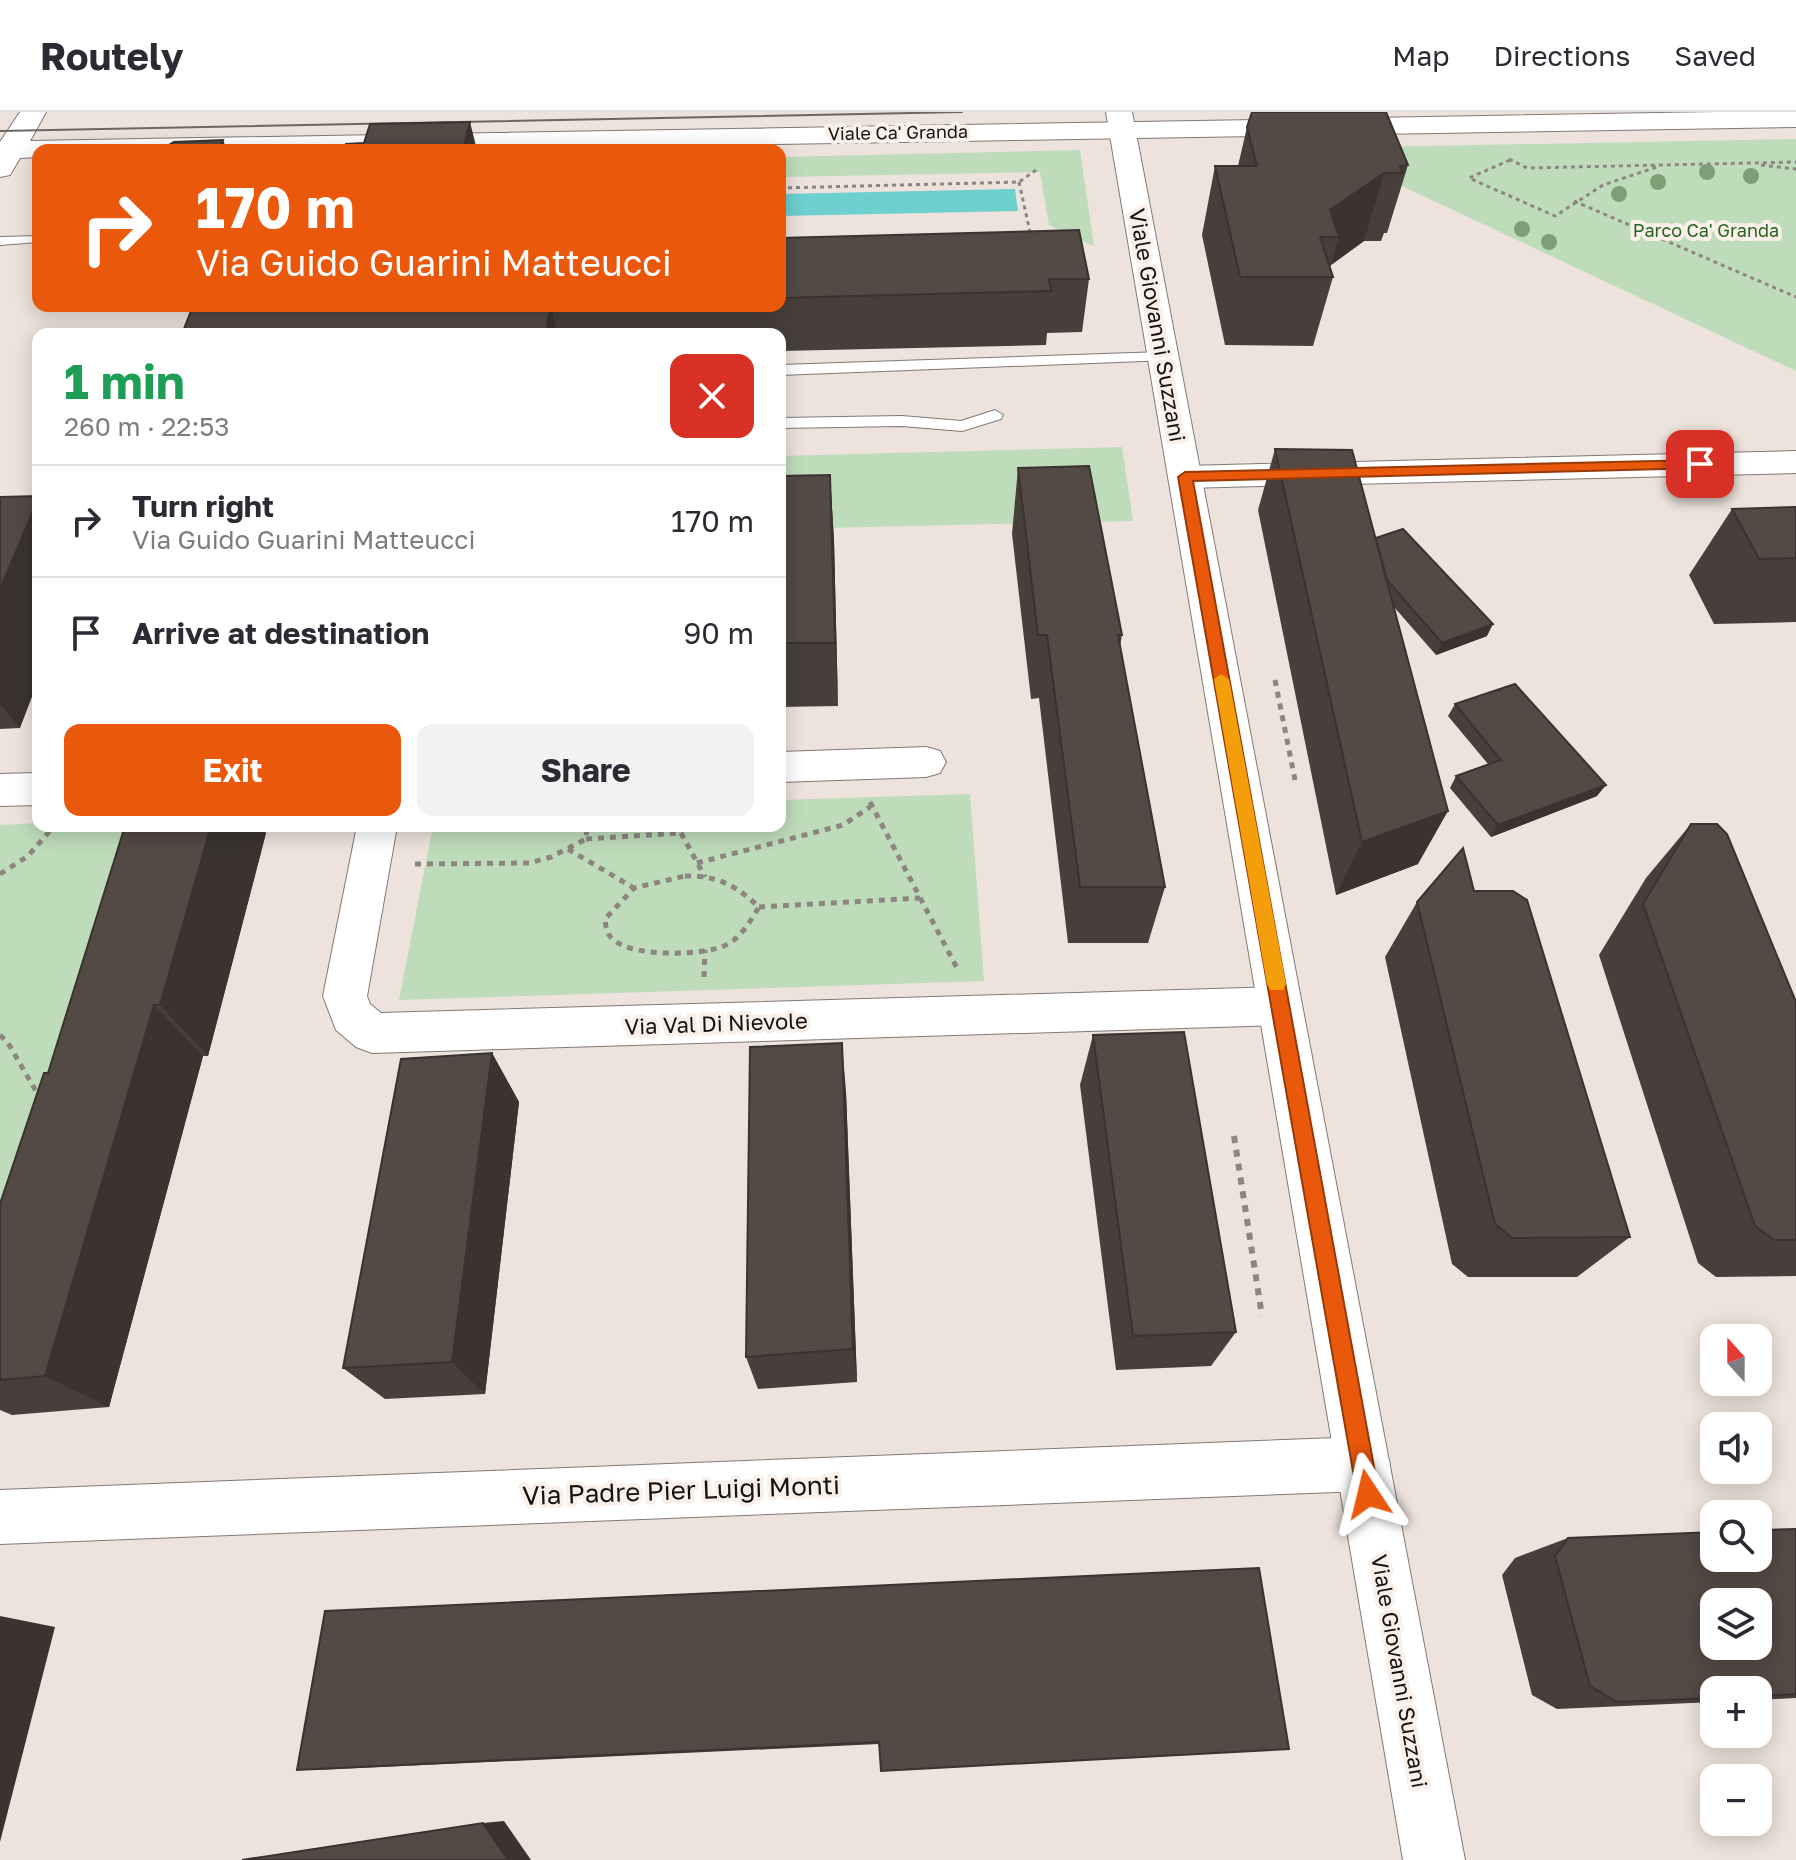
<!DOCTYPE html>
<meta charset="utf-8">
<style>
:root{--surface:#fff;--page:#f2f2f3;--text:#2b2b33;--muted:#7c7c81;--line:#e1e1e2;--accent:#ea580c}
body{margin:0;font-family:"Golos Text",sans-serif;background:var(--page);color:var(--text);height:100vh;display:flex;flex-direction:column;font-size:30px;white-space:nowrap}
*{box-sizing:border-box;margin:0}
p{font-size:26px;color:var(--muted)}
.icon{flex:none;width:44px;height:44px;fill:none;stroke:currentColor;stroke-width:2;stroke-linecap:round;stroke-linejoin:round}
.map{position:relative;flex:1;overflow:hidden}
.panel{position:absolute;left:32px;top:216px;width:754px;height:504px;display:flex;flex-direction:column;background:var(--surface);border-radius:16px;box-shadow:0 4px 20px #0003}
.panel>*{flex:none}
.guide{position:absolute;left:32px;top:32px;width:754px;height:168px;border-radius:16px;box-shadow:0 4px 20px #0003;background:#ea580c;color:#fff;overflow:hidden}
.needle{width:52px;rotate:339deg}
.tools{position:absolute;left:1700px;top:1212px;display:grid;gap:16px}
.tools a{display:grid;place-items:center;width:72px;height:72px;border-radius:16px;background:var(--surface);box-shadow:0 4px 20px #0003;font-size:40px}
.pin{position:absolute;display:grid;place-items:center;width:68px;height:68px;color:#fff;margin:-34px;border-radius:16px;box-shadow:0 4px 12px #0006}
.me{position:absolute;width:88px;margin:-44px;rotate:350deg;stroke-linejoin:round;filter:drop-shadow(0 0 6px #0008)}
.turn{display:flex;align-items:center;gap:28px;height:168px;padding:0 32px;font-size:36px}
.turn .icon{width:104px;height:104px;stroke-width:2.5}
.turn b{display:block;font-size:56px;line-height:68px}
.round{display:grid;place-items:center;flex:none;width:84px;height:84px;border-radius:16px;background:var(--page)}
.headline{display:flex;align-items:center;justify-content:space-between;height:136px;padding:0 32px}
h1{font-size:48px;font-weight:700;line-height:60px;color:#1e9e55}
.cta{display:flex;gap:16px;margin-top:auto;padding:16px 32px}
.cta a{flex:1;height:92px;border-radius:16px;background:var(--accent);color:#fff;font-size:32px;font-weight:700;line-height:92px;text-align:center}
.cta a+a{background:var(--page);color:var(--text)}
ul{padding:0;list-style:none}
li{display:flex;align-items:center;gap:24px;height:112px;padding:0 32px;border-top:2px solid var(--line)}
li div{flex:1}
li b{display:block;font-size:30px}
li em{font-style:normal}
header{display:flex;align-items:center;gap:48px;box-sizing:border-box;height:112px;padding:0 40px;background:var(--surface);border-bottom:2px solid var(--line)}
header strong{font-size:38px}
nav{display:flex;gap:44px;margin-inline-start:auto;font-size:28px}
.map>svg:first-child{display:block}
.green{fill:#bedcba}
.water{fill:#6ecfcf}
.lines{fill:none;stroke-linecap:round;stroke-linejoin:round}
.service-casing{stroke:#837974;stroke-width:2}
.minor-casing{stroke:#837974;stroke-width:2}
.tertiary-casing{stroke:#837974;stroke-width:2}
.path-far2{stroke:#8c8580;stroke-width:3;stroke-dasharray:4 4;stroke-linecap:butt}
.path-far1{stroke:#8c8580;stroke-width:5;stroke-dasharray:6 6;stroke-linecap:butt}
.path{stroke:#8c8580;stroke-width:6;stroke-dasharray:7 7;stroke-linecap:butt}
.service{fill:#fff;fill-rule:evenodd}
.minor{fill:#fff;fill-rule:evenodd}
.tertiary{fill:#fff;fill-rule:evenodd}
.tram{stroke:#6d6662;stroke-width:2}
.tree{fill:#809e75}
.wall{fill:#473f3b}
.shaded-wall{fill:#3a3330}
.building{fill:#534945;stroke:#3a3330;stroke-width:2;fill-rule:evenodd}
.route{fill:#ea580c;stroke:#983908;stroke-width:2}
.slow{fill:#f59e0b}
.labels{text-anchor:middle;dominant-baseline:central;stroke-width:8;stroke-linejoin:round;paint-order:stroke}
.far-street-label{font-size:18px;fill:#161210;stroke:#fbefea}
.far-park-label{font-size:18px;fill:#266620;stroke:#fbefea}
.street-label{font-size:22px;fill:#161210;stroke:#fbefea}
.near-street-label{font-size:26px;fill:#161210;stroke:#fbefea}
</style>
<header>
<strong>Routely</strong>
<nav><a>Map</a><a>Directions</a><a>Saved</a></nav>
</header>
<div class="map">
<svg width="1796" height="1748" viewBox="0 0 1796 1748">
<rect width="100%" height="100%" fill="#ede2dc"/>
<path class="green" d="M1796 27V259L1321 36Z
M1080 38 1094 134 1049 113 1040 60 780 65V45Z
M1122 335 1133 409 780 417V344Z
M970 682 984 869 399 888 433 714H780V688Z
M38 711V714H156L0 1219V713Z"/>
<path class="water" d="M1015 77 1018 99 780 104V82Z"/>
<g class="lines">
<g class="service-casing">
<path id="service" d="M38 124V130L0 133V125Z
M1163 240 1171 245 1169 248 780 263V253Z
M995 298 1003 303 1001 307 962 319 902 314 780 316V306L902 304 961 309Z"/>
</g>
<g class="minor-casing">
<path id="minor" d="M20 0H46L30 29 1717 0H1796V15L417 38H38V45L20 46 10 63 0 65V30Z
M1796 339V361L1185 376 1173 373 1168 365 1173 357 1185 354Z
M926 635 940 639 946 650 940 661 926 665 780 670V640Z
M38 661V693L0 694V662Z
M357 714H397L367 884 370 892 381 901 1280 875 1296 880 1302 894 1296 908 1280 913 372 941 356 935 336 918 323 884Z
M1363 1325 1382 1333 1390 1352 1382 1371 1363 1379 0 1432V1378Z"/>
</g>
<g class="tertiary-casing">
<path id="tertiary" d="M1106 0H1132L1465 1748H1403Z"/>
</g>
<path class="path-far2" d="M1509 47 1527 56 1796 50
M1510 48 1469 66 1555 104 1603 73 1657 55
M1761 53 1796 57
M1019 70 1030 120
M780 76 1019 70 1039 56
M1574 89 1796 185"/>
<path class="path-far1" d="M1275 568 1295 668
M870 690 958 858
M681 721 705 765
M586 727 681 721V714
M568 737 634 776
M697 751 843 713 870 695
M415 752 529 751 551 745 586 727 587 714
M0 762 28 744 54 714
M685 764C717 763 737 774 759 795 751 808 741 826 726 833 703 844 636 845 615 829 607 824 606 816 605 807L634 776Z
M759 795 920 786
M704 865 705 838
M0 923 8 931 40 986"/>
<path class="path" d="M1234 1024 1262 1204"/>
<use href="#service" class="service"/>
<use href="#minor" class="minor"/>
<use href="#tertiary" class="tertiary"/>
<path class="tram" d="M0 19 962 0"/>
</g>
<g class="tree">
<circle cx="1707" cy="60" r="8"/>
<circle cx="1751" cy="64" r="8"/>
<circle cx="1658" cy="70" r="8"/>
<circle cx="1619" cy="82" r="8"/>
<circle cx="1522" cy="117" r="8"/>
<circle cx="1549" cy="130" r="8"/>
</g>
<path class="wall" d="M1247 15 1408 53 1387 121H1384L1381 129H1364L1331 153 1330 157 1333 165 1313 234 1225 233 1202 123 1215 54H1238Z
M780 126 1089 167 1082 220 1047 221 1046 233 780 239V222H182L193 194H780Z
M1275 337 1487 524 1436 543 1394 495 1418 752 1336 783 1258 398Z
M1018 356 1122 523 1120 534 1165 775 1148 831H1068L1039 586 1031 587 1012 422Z
M830 363 834 429 838 594 780 595V364Z
M0 385 20 616 0 617Z
M1796 395V510L1714 512 1689 463 1732 397Z
M1455 592 1597 684 1491 725 1450 676 1456 664 1488 652 1448 604Z
M1691 712 1796 890V1164L1716 1165 1698 1151 1599 843 1646 766Z
M266 721 208 944H203L109 1295 12 1303 0 1298V1092Z
M1474 779 1630 1125 1577 1165H1468L1452 1152 1385 845 1417 790Z
M1093 923 1236 1220 1211 1254 1116 1258 1080 973Z
M492 941 519 990 485 1282 385 1287 343 1256Z
M846 980 857 1270 758 1277 746 1245Z
M1796 1417V1586L1758 1588V1578H1714V1590L1557 1597 1532 1583 1502 1463 1515 1446 1568 1426Z
M325 1499 1276 1638 879 1632 317 1658H297Z"/>
<path class="shaded-wall" d="M470 10 477 38H463Z
M223 28 227 38H219Z
M1384 61 1364 129 1331 153 1339 125 1330 98Z
M550 194H551L557 222H546Z
M830 363 834 429 838 594 835 531Z
M38 388V569L20 616 0 592V477Z
M1493 512 1487 524 1436 543 1442 531Z
M1606 673 1597 684 1491 725 1498 713Z
M1448 699 1418 752 1336 783 1362 730Z
M211 714H261L266 721 208 944 160 893Z
M154 893 203 944 109 1295 45 1264Z
M842 931 846 980 857 1270 853 1237Z
M492 941 519 990 485 1282 452 1250Z
M0 1504 55 1515 0 1730Z
M504 1709 531 1748H508L483 1711Z"/>
<path class="building" d="M1252 0H1386L1408 53 1400 54 1403 61H1384L1330 98 1339 125H1320L1333 165H1240L1215 54H1257L1247 15Z
M470 10 463 38H344L346 32 364 31 370 12Z
M223 28 219 38H160L174 30Z
M1079 118 1089 167H1049L1051 179 780 186V126Z
M193 194H550L546 222H182Z
M1275 337 1352 338 1448 699 1362 730Z
M1089 354 1122 523H1118L1165 775H1080L1047 523H1038L1018 356Z
M830 363 835 531H780V364Z
M38 384V388L0 477V385Z
M1796 395V446L1759 447 1732 397Z
M1403 417 1493 512 1442 531 1387 468 1376 426Z
M1515 572 1606 673 1498 713 1456 664 1501 648 1455 592Z
M1691 712H1717L1727 722 1796 890V1128H1774L1755 1114 1643 792Z
M125 714H211L160 893H154L45 1264 0 1268V1092L44 961H48Z
M1463 736 1474 779H1513L1527 788 1630 1125 1512 1126 1495 1112 1417 790Z
M1184 920 1236 1220 1133 1224 1093 923Z
M842 931 853 1237 746 1245 750 935Z
M492 941 452 1250 343 1256 401 947Z
M1796 1417V1582L1758 1584V1578H1714V1586L1617 1590 1590 1574 1555 1444 1568 1426 1714 1420V1446H1758V1418ZM1714 1490H1758V1534H1714Z
M1259 1456 1289 1637 881 1659 879 1630 297 1658 325 1499Z
M483 1711 508 1748H242Z"/>
<path class="route" d="M1700 348 1707 352 1705 356 1193 369 1379 1382 1376 1390 1368 1394 1360 1390 1357 1382 1178 365 1185 360Z"/>
<path class="slow" d="M1221 562 1229 567 1286 872 1283 878H1270L1267 872 1214 567Z"/>
<g class="labels">
<g class="far-street-label">
<text transform="translate(898 20) rotate(-1)">Viale Ca' Granda</text>
</g>
<g class="far-park-label">
<text x="1706" y="118">Parco Ca' Granda</text>
</g>
<g class="street-label">
<text transform="translate(1158 213) rotate(80)">Viale Giovanni Suzzani</text>
<text transform="translate(716 911) rotate(-2)">Via Val Di Nievole</text>
<text transform="translate(1400 1559) rotate(80)">Viale Giovanni Suzzani</text>
</g>
<g class="near-street-label">
<text transform="translate(681 1378) rotate(-2)">Via Padre Pier Luigi Monti</text>
</g>
</g>
</svg>
<div class="tools">
<a><svg class="needle" viewBox="-14 -14 28 28"><path d="M0-13l5 13h-10z" fill="#e53935"/><path d="M0 13l5-13h-10z" fill="#7c7c81"/></svg></a>
<a><svg class="icon" aria-label="sound" viewBox="0 0 24 24"><path d="M4 9h4l5-4v14l-5-4H4zM17 9q2 3 0 6"/></svg></a>
<a><svg class="icon" aria-label="search" viewBox="0 0 24 24"><circle cx="10" cy="10" r="6"/><path d="M15 15l6 6"/></svg></a>
<a><svg class="icon" aria-label="layers" viewBox="0 0 24 24"><path d="M12 4l9 5-9 5-9-5zM3 14l9 5 9-5"/></svg></a>
<a>+</a>
<a>−</a>
</div>
<div class="pin" style="left:1700px;top:352px;background:#d93025"><svg class="icon" aria-label="arrive" viewBox="0 0 24 24"><path d="M6 21V4h12l-3 4 3 4H6"/></svg></div>
<svg class="me" style="left:1368px;top:1382px" viewBox="-20 -20 40 40"><path d="M0-17L14 15 0 8-14 15z" fill="#ea580c" stroke="#fff" stroke-width="4"/></svg>
<div class="guide">
<div class="turn"><svg class="icon" aria-label="right" viewBox="0 0 24 24"><path d="M7 20v-9h11M14 6l5 5-5 5"/></svg><div><b>170 m</b>Via Guido Guarini Matteucci</div></div>
</div>
<section class="panel">
<div class="headline"><div><h1>1 min</h1><p>260 m · 22:53</p></div><a class="round" style="background:#d93025;color:#fff"><svg class="icon" aria-label="close" viewBox="0 0 24 24"><path d="M6 6l12 12M18 6L6 18"/></svg></a></div>
<ul>
<li><svg class="icon" aria-label="right" viewBox="0 0 24 24"><path d="M7 20v-9h11M14 6l5 5-5 5"/></svg><div><b>Turn right</b><p>Via Guido Guarini Matteucci</p></div><em>170 m</em></li>
<li><svg class="icon" aria-label="arrive" viewBox="0 0 24 24"><path d="M6 21V4h12l-3 4 3 4H6"/></svg><div><b>Arrive at destination</b></div><em>90 m</em></li>
</ul>
<div class="cta"><a>Exit</a><a>Share</a></div>
</section>
</div>
